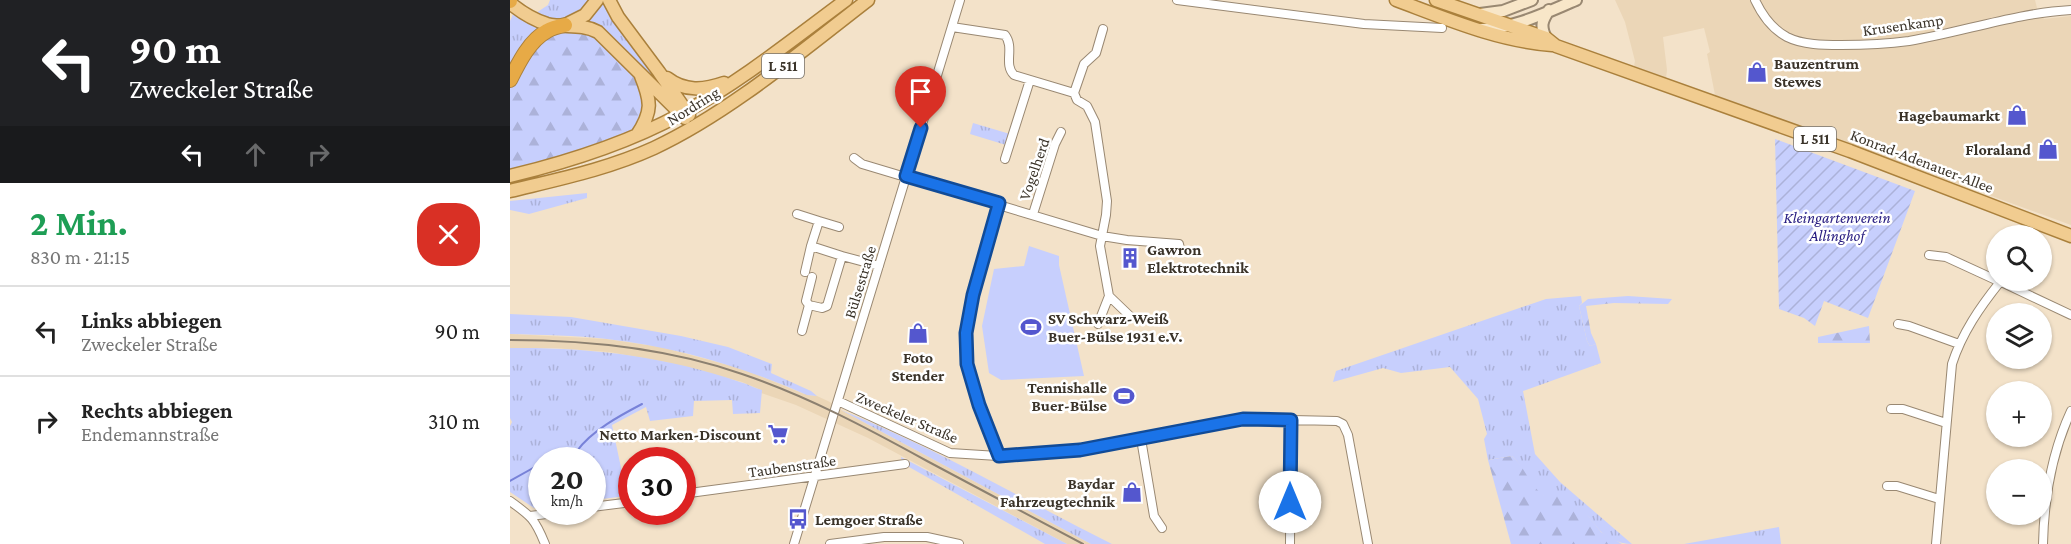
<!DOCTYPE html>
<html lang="de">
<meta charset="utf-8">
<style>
:root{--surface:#fff;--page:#f6f6f6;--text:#222;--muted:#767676;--line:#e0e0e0}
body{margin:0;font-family:"Crimson Pro",serif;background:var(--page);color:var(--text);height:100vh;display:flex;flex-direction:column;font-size:22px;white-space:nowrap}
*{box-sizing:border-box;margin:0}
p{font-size:20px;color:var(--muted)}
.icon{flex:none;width:33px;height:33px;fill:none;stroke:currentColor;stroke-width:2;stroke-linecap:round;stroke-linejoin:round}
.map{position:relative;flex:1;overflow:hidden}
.sheet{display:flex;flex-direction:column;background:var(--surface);width:510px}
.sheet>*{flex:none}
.guide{background:#202124;color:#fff;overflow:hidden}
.fabs{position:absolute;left:1476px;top:225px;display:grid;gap:12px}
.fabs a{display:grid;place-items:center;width:66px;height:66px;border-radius:50%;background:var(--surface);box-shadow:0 2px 4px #0004;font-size:30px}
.speed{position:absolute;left:18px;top:447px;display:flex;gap:12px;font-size:30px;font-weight:700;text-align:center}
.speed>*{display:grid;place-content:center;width:78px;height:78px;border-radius:50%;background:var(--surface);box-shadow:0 2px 4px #0004;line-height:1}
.speed small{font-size:15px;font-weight:400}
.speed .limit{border:9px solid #d22;background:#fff;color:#111}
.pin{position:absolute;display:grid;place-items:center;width:51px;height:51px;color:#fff;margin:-62px -26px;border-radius:50% 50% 50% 0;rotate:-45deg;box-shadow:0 0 6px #0007}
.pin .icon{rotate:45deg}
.me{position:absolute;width:66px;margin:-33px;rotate:0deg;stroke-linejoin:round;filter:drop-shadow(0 0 4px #0008)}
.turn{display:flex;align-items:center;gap:21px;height:126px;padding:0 30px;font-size:27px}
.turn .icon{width:78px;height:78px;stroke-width:2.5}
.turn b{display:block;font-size:42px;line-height:51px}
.lanes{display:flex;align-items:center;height:57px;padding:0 30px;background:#0003;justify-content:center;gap:30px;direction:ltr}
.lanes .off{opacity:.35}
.round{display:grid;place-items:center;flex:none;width:63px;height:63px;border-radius:24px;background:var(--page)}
.head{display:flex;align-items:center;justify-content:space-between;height:102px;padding:0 30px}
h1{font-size:36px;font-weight:700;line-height:45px;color:#1e9e55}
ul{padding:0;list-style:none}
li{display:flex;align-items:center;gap:18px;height:90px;padding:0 30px;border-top:2px solid var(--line)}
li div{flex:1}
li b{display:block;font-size:22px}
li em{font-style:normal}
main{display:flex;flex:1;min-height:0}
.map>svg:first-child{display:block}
.built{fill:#ebd6b7}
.grass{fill:url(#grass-tufts)}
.forest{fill:url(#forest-firs)}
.park{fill:#c7cffd}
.garden{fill:url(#garden-furrows)}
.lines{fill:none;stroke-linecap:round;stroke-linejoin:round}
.stream{stroke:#7882d8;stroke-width:2}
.minor-casing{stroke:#998872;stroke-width:10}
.secondary-casing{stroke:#998872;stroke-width:14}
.primary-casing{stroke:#aa803c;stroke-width:15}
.motorway-casing{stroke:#aa803c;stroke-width:16}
.minor{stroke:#fff;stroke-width:8}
.secondary{stroke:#f8e6c8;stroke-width:10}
.primary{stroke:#f1cc90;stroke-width:12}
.motorway{stroke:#e7aa46;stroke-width:14}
.rail{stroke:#8c8070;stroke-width:2}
.route-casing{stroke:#114b97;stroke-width:15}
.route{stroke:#1a73e8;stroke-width:10}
.labels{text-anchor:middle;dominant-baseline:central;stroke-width:5;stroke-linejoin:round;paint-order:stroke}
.shield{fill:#fff;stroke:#757069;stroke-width:1.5}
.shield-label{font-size:15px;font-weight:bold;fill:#3a3329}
.street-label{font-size:16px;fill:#3a3329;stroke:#fff}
.poi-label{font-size:16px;font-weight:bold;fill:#3a3329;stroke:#fff;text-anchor:end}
.park-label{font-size:16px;font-style:italic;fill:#261b80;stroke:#fff}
</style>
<main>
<section class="sheet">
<div class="guide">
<div class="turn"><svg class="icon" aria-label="left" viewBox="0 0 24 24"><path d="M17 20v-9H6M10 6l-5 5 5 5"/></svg><div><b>90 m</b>Zweckeler Straße</div></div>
<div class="lanes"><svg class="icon" aria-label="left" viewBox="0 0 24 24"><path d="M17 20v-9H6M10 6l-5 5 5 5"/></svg><svg class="icon off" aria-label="ahead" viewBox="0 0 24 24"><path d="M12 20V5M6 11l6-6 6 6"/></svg><svg class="icon off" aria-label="right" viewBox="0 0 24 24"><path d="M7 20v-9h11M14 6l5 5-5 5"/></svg></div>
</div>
<div class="head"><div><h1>2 Min.</h1><p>830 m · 21:15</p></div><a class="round" style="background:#d93025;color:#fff"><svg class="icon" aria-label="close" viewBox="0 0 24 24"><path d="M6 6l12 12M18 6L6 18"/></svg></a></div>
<ul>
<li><svg class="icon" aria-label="left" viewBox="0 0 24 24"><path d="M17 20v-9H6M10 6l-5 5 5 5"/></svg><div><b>Links abbiegen</b><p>Zweckeler Straße</p></div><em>90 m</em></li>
<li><svg class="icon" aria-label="right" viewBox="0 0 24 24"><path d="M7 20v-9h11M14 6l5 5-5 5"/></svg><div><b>Rechts abbiegen</b><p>Endemannstraße</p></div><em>310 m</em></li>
</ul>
</section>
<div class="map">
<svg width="1561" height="544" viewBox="0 0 1561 544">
<defs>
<pattern id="grass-tufts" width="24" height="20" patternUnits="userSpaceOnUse" patternTransform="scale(1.5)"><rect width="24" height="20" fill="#c7cffd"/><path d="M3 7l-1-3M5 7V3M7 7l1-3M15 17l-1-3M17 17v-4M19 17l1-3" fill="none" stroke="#acb2d9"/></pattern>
<pattern id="forest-firs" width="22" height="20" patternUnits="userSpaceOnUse" patternTransform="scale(1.5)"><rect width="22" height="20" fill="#c7cffd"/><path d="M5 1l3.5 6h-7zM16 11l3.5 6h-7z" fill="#acb2d9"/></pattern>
<pattern id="garden-furrows" width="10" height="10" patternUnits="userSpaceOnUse" patternTransform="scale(1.5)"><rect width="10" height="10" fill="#c7cffd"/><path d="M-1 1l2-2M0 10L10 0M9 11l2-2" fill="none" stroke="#acb2d9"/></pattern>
</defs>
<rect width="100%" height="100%" fill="#f3e2c9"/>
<path class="built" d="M1105 0H1525L1527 8 1534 19 1561 16V225L1205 95 1197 54 1200 52 1194 28 1153 37 1157 70 1156 78 1124 66 1125 61 1115 22Z
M0 334 96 339 151 347 233 369 297 395 307 396 320 402 331 410 581 544H557L358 438 286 405 251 393V390L232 382 155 362 99 352 44 348H0Z"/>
<path class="grass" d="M40 0H83C68 19 48 24 26 13L38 5Z
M92 0H94L171 105 111 46 96 34 72 22Z
M4 12 37 26 0 73V21Z
M463 123 500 134 496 145 460 134Z
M77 193V198L19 214 0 210V201Z
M1071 296 1072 303 1069 306 1077 341 1080 346 1086 344 1091 363 1013 391 1025 454 1050 482 1122 544C1108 544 1094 537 1086 526 1082 521 1078 515 1073 512 1059 504 1038 502 1026 490 1016 480 1013 466 1002 456L978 460 974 439 977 434 968 399 940 367 891 373 873 368 823 382 826 371 1036 299Z
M0 314 61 317 171 336 218 347 262 364 261 373 301 391 307 396 297 395C233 367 167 347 97 339 65 335 32 335 0 334Z
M0 348C78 347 155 356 230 382 238 384 244 388 252 390L250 413 223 414 222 400 184 401 183 416 140 421 136 407 102 425 117 496 83 500 82 460H32L31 507 24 508 0 492V426L2 422 0 418Z
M331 410C424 447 512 499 602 544H581Z
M391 457 557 544H535L392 463Z
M1269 527 1271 544H1174Z"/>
<path class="forest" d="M57 27 75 30 92 42 124 74 138 104 127 128 69 151 0 169V88L16 58 26 44Z
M1118 296 1162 299 1158 304 1104 303 1076 306 1081 333 1086 344 1080 346 1077 341 1069 306 1078 299Z
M1359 326 1360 343H1308V337Z
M1002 456C1016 468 1019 486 1035 496L1044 494 1076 513 1091 532 1112 544H1001L978 460Z"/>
<path class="park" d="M519 246 549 256V265L574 376 491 380 479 373 472 326 484 269 514 266Z"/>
<path class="garden" d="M1265 139 1405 191 1358 318 1314 301 1305 326 1294 318 1269 309Z"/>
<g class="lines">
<path class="stream" d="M36 460 42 457 67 451C81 431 111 415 132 404
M0 481 32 463"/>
<g class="minor-casing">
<path id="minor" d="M667 0 854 24 932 28
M1245 0C1252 15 1262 29 1277 37 1293 45 1314 45 1331 45 1354 45 1377 44 1399 41 1453 32 1506 13 1561 10
M442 27 495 35C505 48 493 64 504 75L564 93 567 100 577 106 585 122 597 201 596 215 590 246 599 296 622 318
M564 93 574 64 586 53 593 29
M344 158 352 164 592 236 617 240 669 244 670 249
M495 159 520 80
M287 214 309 221 301 246 332 256
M523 214 545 144 551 132
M309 221 329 227
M1419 255 1436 257 1486 280
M295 272 301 246
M1487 280 1561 315
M299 305 312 308 317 306 332 256 369 266
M588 324 599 296
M1388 324 1399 326 1449 344
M292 331 299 305 296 301 302 277
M328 401 440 453 488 456 570 450 733 419 827 421 833 424 838 435 858 544
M1381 409H1393L1436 423
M631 439 644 516 652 528
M488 456 469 405 457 364 456 333 463 295 489 203
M1377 486H1387L1429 499
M172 494 395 464
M0 501C21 516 25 519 35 544
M82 507 122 502
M20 516 53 512
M284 544 450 0
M320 544 374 537H417L449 544
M780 544 781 420
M1426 544 1442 364C1452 333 1470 307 1490 282
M1533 544C1534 500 1542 452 1561 411"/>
</g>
<g class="secondary-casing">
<path id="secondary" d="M970 14 993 11 1022 0
M972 29C1004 29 1037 12 1066 0
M1036 38C1030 26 1032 21 1039 10"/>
</g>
<g class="primary-casing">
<path id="primary" d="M99 0 108 17 149 72 179 115
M886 0C937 19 988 41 1042 45
M926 0 1036 38 1046 46 1340 151 1561 236
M0 3C11 12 24 20 37 24 55 28 71 23 88 32L175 118
M59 23 75 15 87 0
M157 78C175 92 194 90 214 83
M127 135C143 111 141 101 131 76
M0 176C58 162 118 143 171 114 230 82 282 40 336 0
M0 191C49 179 98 169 144 148 219 113 293 50 358 0"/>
</g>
<g class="motorway-casing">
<path id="motorway" d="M0 1V0
M0 80C9 62 20 40 37 31 42 28 50 26 55 25"/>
</g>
<use href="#minor" class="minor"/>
<use href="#secondary" class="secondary"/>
<use href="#primary" class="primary"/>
<use href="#motorway" class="motorway"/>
<path class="rail" d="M0 340C79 340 158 348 232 374 297 396 357 428 417 461 469 489 521 516 573 544"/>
</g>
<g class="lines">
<g class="route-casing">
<path id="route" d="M411 128 396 176 489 203 463 295 456 333 457 364 469 405 489 456 570 450 733 419 781 420 780 502"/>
</g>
<use href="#route" class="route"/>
</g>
<defs>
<g id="shop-bare" transform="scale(1.62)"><path d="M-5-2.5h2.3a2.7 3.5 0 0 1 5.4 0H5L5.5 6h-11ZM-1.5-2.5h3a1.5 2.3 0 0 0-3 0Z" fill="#5457ce" stroke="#fff" stroke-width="2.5" paint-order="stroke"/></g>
<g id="building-bare" transform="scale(1.62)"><path d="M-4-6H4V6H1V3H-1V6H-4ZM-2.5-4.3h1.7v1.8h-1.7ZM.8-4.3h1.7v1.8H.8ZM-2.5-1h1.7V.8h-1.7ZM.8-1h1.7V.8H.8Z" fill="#5457ce" stroke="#fff" stroke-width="2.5" paint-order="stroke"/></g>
<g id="stadium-bare" transform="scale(1.62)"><path d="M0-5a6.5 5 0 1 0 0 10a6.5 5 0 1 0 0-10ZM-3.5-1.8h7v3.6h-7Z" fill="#5457ce" stroke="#fff" stroke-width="2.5" paint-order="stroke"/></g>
<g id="supermarket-bare" transform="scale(1.62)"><path d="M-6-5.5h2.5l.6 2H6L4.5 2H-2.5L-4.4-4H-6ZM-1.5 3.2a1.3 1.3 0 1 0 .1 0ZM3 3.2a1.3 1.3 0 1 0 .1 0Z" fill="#5457ce" stroke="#fff" stroke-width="2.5" paint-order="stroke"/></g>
<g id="bus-bare" transform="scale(1.62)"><path d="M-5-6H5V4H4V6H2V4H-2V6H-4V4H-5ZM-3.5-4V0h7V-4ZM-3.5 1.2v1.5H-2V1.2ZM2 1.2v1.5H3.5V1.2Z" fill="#5457ce" stroke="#fff" stroke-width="2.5" paint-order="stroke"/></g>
</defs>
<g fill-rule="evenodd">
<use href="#shop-bare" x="1247" y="72"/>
<use href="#shop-bare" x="1507" y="115"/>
<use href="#shop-bare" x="1538" y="149"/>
<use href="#building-bare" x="620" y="258"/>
<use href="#stadium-bare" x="521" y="327"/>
<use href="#shop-bare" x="408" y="333"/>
<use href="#stadium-bare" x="614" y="396"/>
<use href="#supermarket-bare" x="268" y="434"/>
<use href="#shop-bare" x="622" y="492"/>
<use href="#bus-bare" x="288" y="519"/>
</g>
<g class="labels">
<g class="shield">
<rect x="252" y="54" width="42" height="24" rx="4.5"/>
<rect x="1284" y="127" width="42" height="24" rx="4.5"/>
</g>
<g class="shield-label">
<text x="273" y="66">L 511</text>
<text x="1305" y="139">L 511</text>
</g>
<g class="street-label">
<text transform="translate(1393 25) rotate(-8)">Krusenkamp</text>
<text transform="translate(183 106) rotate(-32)">Nordring</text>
<text transform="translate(1412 161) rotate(21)">Konrad-Adenauer-Allee</text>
<text transform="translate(524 169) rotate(-71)">Vogelherd</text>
<text transform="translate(350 282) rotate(-73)">Bülsestraße</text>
<text transform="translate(397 417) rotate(23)">Zweckeler Straße</text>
<text transform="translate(282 466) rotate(-8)">Taubenstraße</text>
</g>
<g class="poi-label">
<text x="1264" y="63" text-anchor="start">Bauzentrum<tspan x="1264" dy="18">Stewes</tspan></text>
<text x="1490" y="115">Hagebaumarkt</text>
<text x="1521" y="149">Floraland</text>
<text x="637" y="249" text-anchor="start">Gawron<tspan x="637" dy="18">Elektrotechnik</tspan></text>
<text x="538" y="318" text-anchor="start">SV Schwarz-Weiß<tspan x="538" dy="18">Buer-Bülse 1931 e.V.</tspan></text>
<text x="408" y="357" text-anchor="middle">Foto<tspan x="408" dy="18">Stender</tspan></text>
<text x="597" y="387">Tennishalle<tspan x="597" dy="18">Buer-Bülse</tspan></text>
<text x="251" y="434">Netto Marken-Discount</text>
<text x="605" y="483">Baydar<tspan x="605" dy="18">Fahrzeugtechnik</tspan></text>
<text x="305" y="519" text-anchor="start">Lemgoer Straße</text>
</g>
<g class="park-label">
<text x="1327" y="217">Kleingartenverein<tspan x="1327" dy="18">Allinghof</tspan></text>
</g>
</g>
</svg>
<div class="fabs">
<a><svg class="icon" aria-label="search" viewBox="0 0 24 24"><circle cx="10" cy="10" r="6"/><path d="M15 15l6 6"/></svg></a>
<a><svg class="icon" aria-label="layers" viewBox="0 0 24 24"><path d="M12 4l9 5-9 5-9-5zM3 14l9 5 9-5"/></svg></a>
<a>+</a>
<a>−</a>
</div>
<div class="speed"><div>20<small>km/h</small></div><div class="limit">30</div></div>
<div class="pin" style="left:411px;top:128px;background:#d93025"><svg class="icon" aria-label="arrive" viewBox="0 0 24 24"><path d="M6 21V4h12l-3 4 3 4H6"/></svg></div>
<svg class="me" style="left:780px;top:502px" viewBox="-20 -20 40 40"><circle r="19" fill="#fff"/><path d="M0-13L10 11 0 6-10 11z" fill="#1a73e8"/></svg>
</div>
</main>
